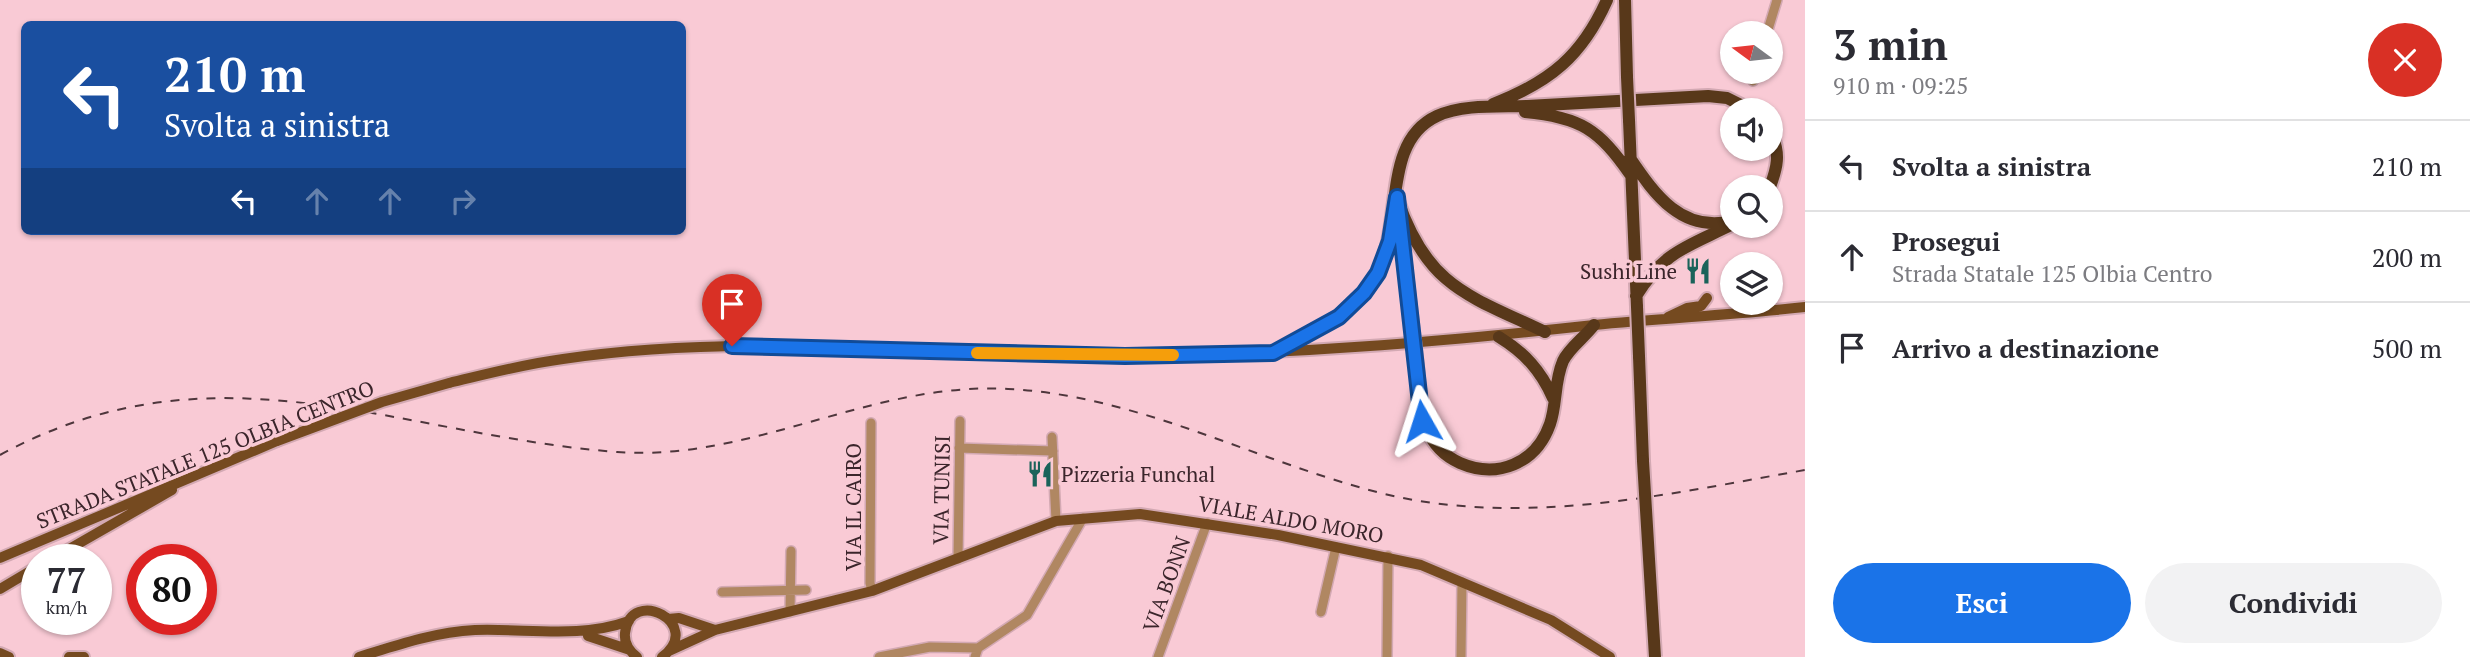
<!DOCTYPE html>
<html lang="it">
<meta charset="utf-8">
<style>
:root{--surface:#fff;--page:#f2f2f3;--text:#2b2b33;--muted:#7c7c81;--line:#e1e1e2;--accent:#1a73e8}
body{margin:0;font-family:"PT Serif",serif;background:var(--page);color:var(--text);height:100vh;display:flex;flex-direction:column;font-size:26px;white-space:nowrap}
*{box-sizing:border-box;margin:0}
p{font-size:23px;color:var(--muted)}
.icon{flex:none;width:38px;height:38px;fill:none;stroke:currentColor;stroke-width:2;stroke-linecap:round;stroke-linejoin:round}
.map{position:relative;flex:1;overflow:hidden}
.side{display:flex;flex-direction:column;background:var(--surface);width:665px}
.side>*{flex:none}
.top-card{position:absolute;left:21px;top:21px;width:665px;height:214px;border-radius:10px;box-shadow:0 2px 5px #0004;background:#1a4fa0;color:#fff;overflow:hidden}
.needle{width:46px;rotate:285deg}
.controls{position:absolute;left:1720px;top:21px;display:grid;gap:14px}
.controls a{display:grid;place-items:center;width:63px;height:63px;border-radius:50%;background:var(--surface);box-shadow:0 2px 5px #0004;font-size:35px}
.speed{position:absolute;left:21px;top:544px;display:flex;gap:14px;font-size:35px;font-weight:700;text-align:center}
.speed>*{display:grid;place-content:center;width:91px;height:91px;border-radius:50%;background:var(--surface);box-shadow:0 2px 5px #0004;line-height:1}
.speed small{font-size:18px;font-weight:400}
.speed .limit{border:10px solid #d22;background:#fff;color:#111}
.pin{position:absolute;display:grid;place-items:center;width:60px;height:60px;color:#fff;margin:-72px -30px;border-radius:50% 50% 50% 0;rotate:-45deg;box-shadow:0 0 7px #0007}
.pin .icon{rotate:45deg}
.me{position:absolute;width:77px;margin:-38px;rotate:354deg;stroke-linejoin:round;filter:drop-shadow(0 0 5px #0008)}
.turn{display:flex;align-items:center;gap:24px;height:147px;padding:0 28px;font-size:32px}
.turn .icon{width:91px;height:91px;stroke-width:2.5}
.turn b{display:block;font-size:49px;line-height:60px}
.lanes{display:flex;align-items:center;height:66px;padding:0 28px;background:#0003;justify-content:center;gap:35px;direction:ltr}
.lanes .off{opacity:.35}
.round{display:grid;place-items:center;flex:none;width:74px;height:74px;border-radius:37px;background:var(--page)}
.head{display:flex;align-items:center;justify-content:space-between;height:119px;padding:0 28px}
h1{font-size:42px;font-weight:700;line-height:52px}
.cta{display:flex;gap:14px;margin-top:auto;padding:14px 28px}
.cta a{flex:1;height:80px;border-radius:42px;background:var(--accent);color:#fff;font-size:28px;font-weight:700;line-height:80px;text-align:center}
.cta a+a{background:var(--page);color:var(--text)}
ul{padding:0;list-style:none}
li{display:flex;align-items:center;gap:21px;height:91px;padding:0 28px;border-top:2px solid var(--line)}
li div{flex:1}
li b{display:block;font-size:26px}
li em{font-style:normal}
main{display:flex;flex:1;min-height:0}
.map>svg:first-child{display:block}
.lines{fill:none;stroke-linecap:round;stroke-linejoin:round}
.minor-casing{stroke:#d3a9b3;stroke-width:12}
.major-casing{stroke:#d3a9b3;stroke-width:14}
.highway-casing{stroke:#d3a9b3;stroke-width:16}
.minor{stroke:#b08762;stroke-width:9}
.major{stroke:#754a20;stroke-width:10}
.highway{stroke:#58381a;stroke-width:12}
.rail{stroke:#4e363c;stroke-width:2;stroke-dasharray:9 9;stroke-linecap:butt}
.major-bridge-casing{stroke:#d3a9b3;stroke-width:14;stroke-linecap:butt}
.highway-bridge-casing{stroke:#d3a9b3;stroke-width:16;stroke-linecap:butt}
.major-bridge{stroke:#754a20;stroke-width:10}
.highway-bridge{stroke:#58381a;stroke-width:12}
.route-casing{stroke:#114b97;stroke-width:18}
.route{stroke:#1a73e8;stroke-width:12}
.slow{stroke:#f59e0b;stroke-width:12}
.labels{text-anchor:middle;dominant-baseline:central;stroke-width:7;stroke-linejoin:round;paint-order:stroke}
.poi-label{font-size:21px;fill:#3b252b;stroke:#f9cad5;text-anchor:end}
.street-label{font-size:21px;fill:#3b252b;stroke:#f9cad5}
</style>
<main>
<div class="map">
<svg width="1805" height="657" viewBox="0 0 1805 657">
<rect width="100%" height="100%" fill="#f9cad5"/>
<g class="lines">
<g class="minor-casing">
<path id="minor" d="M1767 33 1777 0
M1753 81 1756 72
M871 423 870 583 872 591
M1052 437 1056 521
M959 448 1053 451
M958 559 960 421
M722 592 806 590
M790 612 791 551
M1321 612 1336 547
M879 657 930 647 978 648
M975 657 978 648 1027 615 1083 518
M1158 657 1207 523
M1387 657 1388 556
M1461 657 1462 582"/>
</g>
<g class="major-casing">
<path id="major" d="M1668 317 1687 308 1701 306 1707 298
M449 383C487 374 524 364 563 359 750 331 942 357 1130 356 1286 355 1439 342 1594 325 1664 318 1735 315 1805 307
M0 558 277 441
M50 560 172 490
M0 589 37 567
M668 619 679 618 715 630
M588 636 630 650
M669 651 715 630 872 591 1056 521 1140 514 1278 535 1421 565 1551 620 1610 657
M0 653 9 657
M69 657H84
M359 657C397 645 435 632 475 630 526 628 580 639 629 621
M637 657C629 651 624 643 625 633 630 585 706 624 662 657"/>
</g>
<g class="highway-casing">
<path id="highway" d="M1625 0 1627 77
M1493 104C1550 82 1582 56 1607 0
M1525 112C1581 117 1599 130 1630 174
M1629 120 1637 307
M1630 158C1655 195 1682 233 1732 221
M1770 187C1777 168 1781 153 1771 134
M1398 201C1428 288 1470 296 1545 332
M1400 222 1412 323
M1636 296C1664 251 1687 247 1731 225
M1499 337C1525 353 1541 371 1553 398
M1274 353C1312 331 1355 315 1377 274 1404 223 1381 142 1437 116 1463 104 1499 107 1527 106 1587 103 1648 99 1708 96L1727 98 1751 110
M1639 356 1643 461
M1417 366C1421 404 1419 445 1460 463 1497 479 1536 464 1550 424 1557 404 1554 382 1563 361 1569 348 1585 337 1594 325"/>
</g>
<use href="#minor" class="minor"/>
<use href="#major" class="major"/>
<use href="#highway" class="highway"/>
<path class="rail" d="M0 455C215 338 396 435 617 452 752 462 873 381 1008 389 1135 395 1252 459 1373 491 1515 529 1663 495 1805 470"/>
<g class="major-bridge-casing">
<path id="major-bridge" d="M277 441 382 402 449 383"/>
</g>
<g class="highway-bridge-casing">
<path id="highway-bridge" d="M1627 77 1629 120
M1637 307 1639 356
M1412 323 1417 366
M1643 461 1655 657"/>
</g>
<use href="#major-bridge" class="major-bridge"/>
<use href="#highway-bridge" class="highway-bridge"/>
</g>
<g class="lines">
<g class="route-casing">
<path id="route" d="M732 346 1125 356 1273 353 1339 317 1364 293 1378 273 1390 241 1397 197 1422 421"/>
</g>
<use href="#route" class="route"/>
<path class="slow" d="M977 353 1173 355"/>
</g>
<defs>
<g id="restaurant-bare" transform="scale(2.1)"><path d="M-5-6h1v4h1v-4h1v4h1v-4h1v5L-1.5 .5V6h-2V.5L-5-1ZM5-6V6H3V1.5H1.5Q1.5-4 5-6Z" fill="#1a635a" stroke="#f9cad5" stroke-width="2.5" paint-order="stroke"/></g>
</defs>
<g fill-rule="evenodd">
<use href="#restaurant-bare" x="1698" y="271"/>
<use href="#restaurant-bare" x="1040" y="474"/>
</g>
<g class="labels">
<g class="poi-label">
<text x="1677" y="271">Sushi Line</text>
<text x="1061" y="474" text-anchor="start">Pizzeria Funchal</text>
</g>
<g class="street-label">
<text transform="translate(205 454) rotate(-22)">STRADA STATALE 125 OLBIA CENTRO</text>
<text transform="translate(941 490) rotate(-89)">VIA TUNISI</text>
<text transform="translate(853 507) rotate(-90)">VIA IL CAIRO</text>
<text transform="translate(1291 519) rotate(10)">VIALE ALDO MORO</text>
<text transform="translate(1166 584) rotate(-70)">VIA BONN</text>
</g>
</g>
</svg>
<div class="controls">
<a><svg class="needle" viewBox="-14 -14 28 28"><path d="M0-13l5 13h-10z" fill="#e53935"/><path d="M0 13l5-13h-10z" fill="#7c7c81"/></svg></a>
<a><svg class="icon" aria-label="sound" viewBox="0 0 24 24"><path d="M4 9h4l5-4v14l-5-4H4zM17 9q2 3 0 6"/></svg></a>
<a><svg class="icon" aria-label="search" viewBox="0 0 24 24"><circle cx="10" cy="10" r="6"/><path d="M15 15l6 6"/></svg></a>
<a><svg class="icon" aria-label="layers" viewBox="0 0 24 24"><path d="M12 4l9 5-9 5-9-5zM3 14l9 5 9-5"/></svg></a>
</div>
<div class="speed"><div>77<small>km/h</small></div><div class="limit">80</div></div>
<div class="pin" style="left:732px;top:346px;background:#d93025"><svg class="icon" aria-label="arrive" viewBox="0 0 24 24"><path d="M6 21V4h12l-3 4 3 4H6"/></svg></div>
<svg class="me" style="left:1422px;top:421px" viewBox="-20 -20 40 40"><path d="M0-17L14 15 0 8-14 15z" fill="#1a73e8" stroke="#fff" stroke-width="4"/></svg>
<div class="top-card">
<div class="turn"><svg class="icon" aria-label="left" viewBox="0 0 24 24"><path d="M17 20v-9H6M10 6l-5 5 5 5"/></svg><div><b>210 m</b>Svolta a sinistra</div></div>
<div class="lanes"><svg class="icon" aria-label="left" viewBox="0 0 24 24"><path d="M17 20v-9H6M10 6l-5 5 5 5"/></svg><svg class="icon off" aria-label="ahead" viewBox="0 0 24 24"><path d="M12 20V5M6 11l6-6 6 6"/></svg><svg class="icon off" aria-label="ahead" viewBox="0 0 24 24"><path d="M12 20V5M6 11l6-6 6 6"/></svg><svg class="icon off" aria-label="right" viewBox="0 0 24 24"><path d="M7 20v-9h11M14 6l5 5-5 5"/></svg></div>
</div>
</div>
<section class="side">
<div class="head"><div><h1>3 min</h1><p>910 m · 09:25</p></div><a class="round" style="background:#d93025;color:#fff"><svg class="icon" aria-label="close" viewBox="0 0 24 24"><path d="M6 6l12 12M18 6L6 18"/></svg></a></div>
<ul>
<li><svg class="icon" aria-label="left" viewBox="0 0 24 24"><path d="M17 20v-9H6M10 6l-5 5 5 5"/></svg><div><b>Svolta a sinistra</b></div><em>210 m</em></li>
<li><svg class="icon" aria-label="ahead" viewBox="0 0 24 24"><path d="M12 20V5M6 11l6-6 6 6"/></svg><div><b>Prosegui</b><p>Strada Statale 125 Olbia Centro</p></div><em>200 m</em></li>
<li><svg class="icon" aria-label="arrive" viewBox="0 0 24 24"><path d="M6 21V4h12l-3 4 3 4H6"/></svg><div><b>Arrivo a destinazione</b></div><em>500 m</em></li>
</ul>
<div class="cta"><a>Esci</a><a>Condividi</a></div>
</section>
</main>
